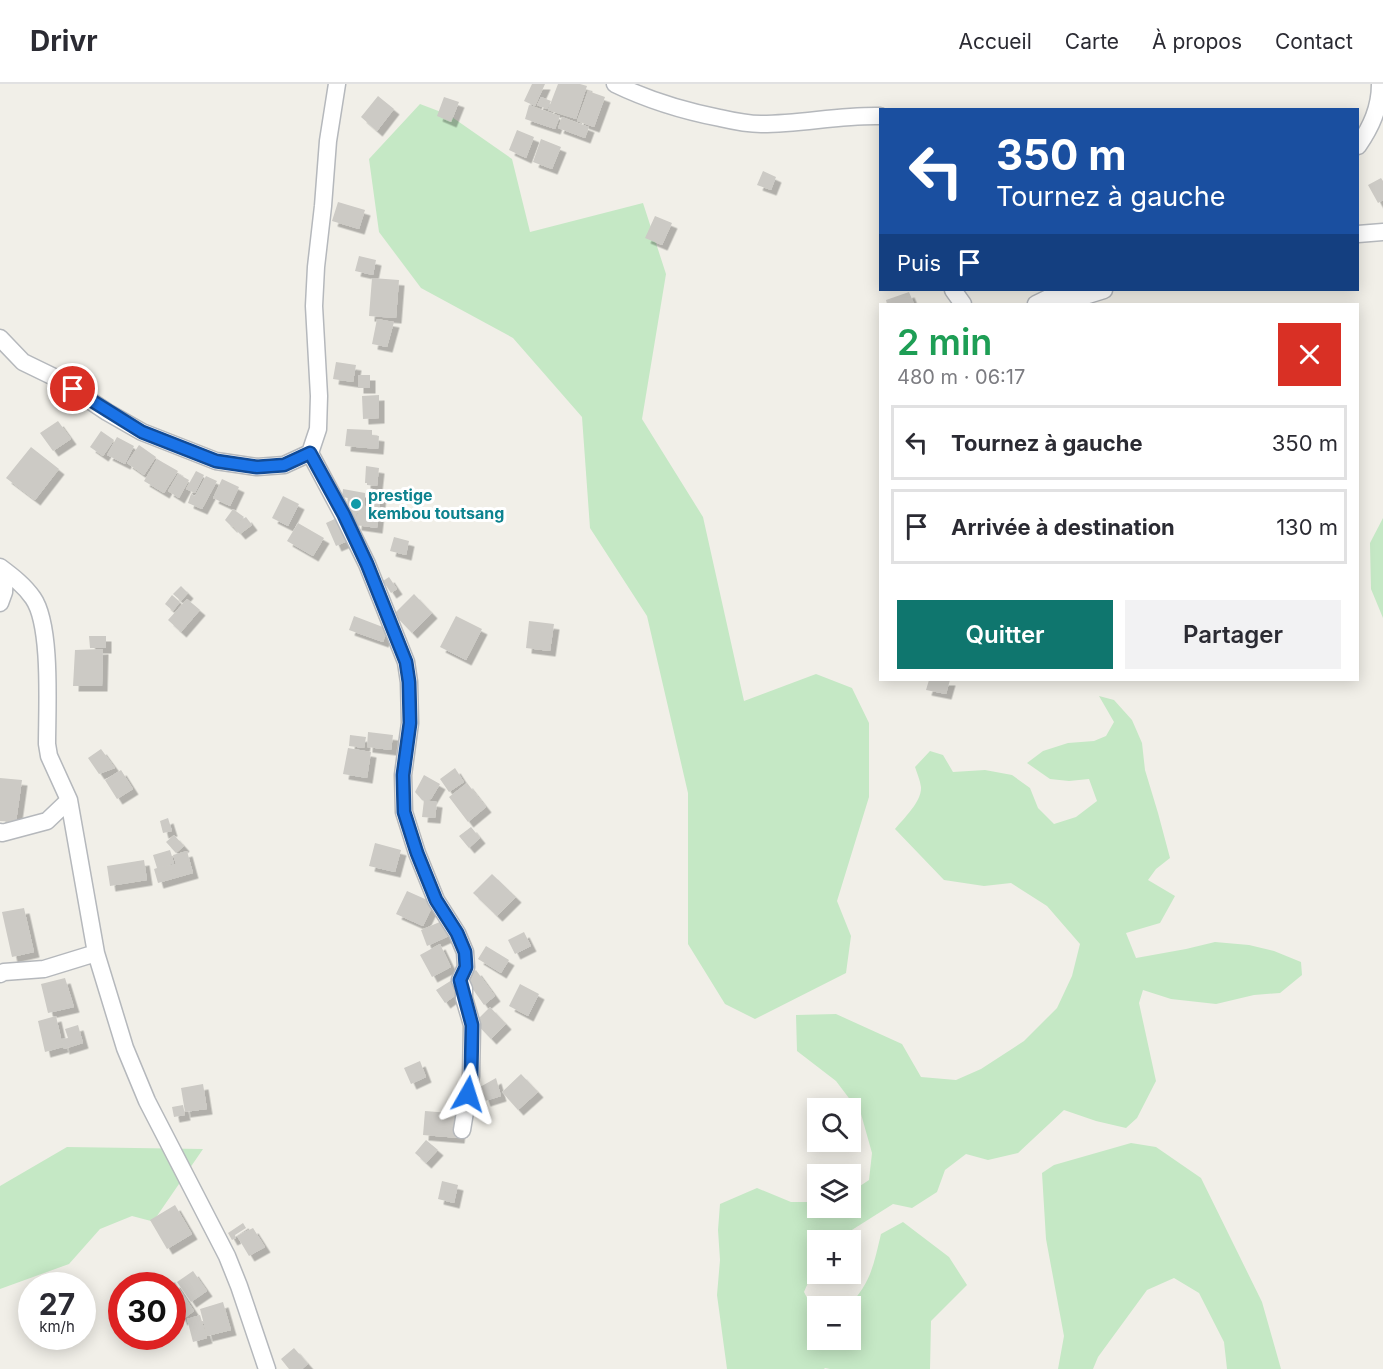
<!DOCTYPE html>
<html lang="fr">
<meta charset="utf-8">
<style>
:root{--surface:#fff;--page:#f2f2f3;--text:#2b2b33;--muted:#7c7c81;--line:#e1e1e2;--accent:#0f766e}
body{margin:0;font-family:Inter,sans-serif;background:var(--page);color:var(--text);height:100vh;display:flex;flex-direction:column;font-size:22px;white-space:nowrap}
*{box-sizing:border-box;margin:0}
p{font-size:20px;color:var(--muted)}
.icon{flex:none;width:33px;height:33px;fill:none;stroke:currentColor;stroke-width:2;stroke-linecap:round;stroke-linejoin:round}
.map{position:relative;flex:1;overflow:hidden}
.panel{position:absolute;left:879px;top:219px;width:480px;height:378px;display:flex;flex-direction:column;background:var(--surface);border-radius:0px;box-shadow:0 3px 15px #0003}
.panel>*{flex:none}
.banner{position:absolute;left:879px;top:24px;width:480px;height:183px;border-radius:0px;box-shadow:0 3px 15px #0003;background:#1a4fa0;color:#fff;overflow:hidden}
.tools{position:absolute;left:807px;top:1014px;display:grid;gap:12px}
.tools a{display:grid;place-items:center;width:54px;height:54px;border-radius:0px;background:var(--surface);box-shadow:0 3px 15px #0003;font-size:30px}
.speed{position:absolute;left:18px;top:1188px;display:flex;gap:12px;font-size:30px;font-weight:700;text-align:center}
.speed>*{display:grid;place-content:center;width:78px;height:78px;border-radius:50%;background:var(--surface);box-shadow:0 3px 15px #0003;line-height:1}
.speed small{font-size:15px;font-weight:400}
.speed .limit{border:9px solid #d22;background:#fff;color:#111}
.pin{position:absolute;display:grid;place-items:center;width:51px;height:51px;color:#fff;margin:-26px;border:3px solid #fff;border-radius:50%;box-shadow:0 2px 6px #0007}
.me{position:absolute;width:66px;margin:-33px;rotate:6deg;stroke-linejoin:round;filter:drop-shadow(0 0 4px #0008)}
.turn{display:flex;align-items:center;gap:21px;height:126px;padding:0 18px;font-size:27px}
.turn .icon{width:78px;height:78px;stroke-width:2.5}
.turn b{display:block;font-size:42px;line-height:51px}
.then{display:flex;align-items:center;height:57px;padding:0 18px;background:#0003;gap:12px;font-size:22px}
.round{display:grid;place-items:center;flex:none;width:63px;height:63px;border-radius:0px;background:var(--page)}
.headline{display:flex;align-items:center;justify-content:space-between;height:102px;padding:0 18px}
h1{font-size:36px;font-weight:600;line-height:45px;color:#1e9e55}
.action{display:flex;gap:12px;margin-top:auto;padding:12px 18px}
.action a{flex:1;height:69px;border-radius:0px;background:var(--accent);color:#fff;font-size:24px;font-weight:600;line-height:69px;text-align:center}
.action a+a{background:var(--page);color:var(--text)}
ul{padding:0;list-style:none}
li{display:flex;align-items:center;gap:18px;height:75px;margin:0 12px 9px;padding:0 6px;border:3px solid var(--line);border-radius:0px}
li div{flex:1}
li b{display:block;font-size:22px}
li em{font-style:normal}
header{display:flex;align-items:center;gap:36px;box-sizing:border-box;height:84px;padding:0 30px;background:var(--surface);border-bottom:2px solid var(--line)}
header strong{font-size:28px}
nav{display:flex;gap:33px;margin-inline-start:auto;font-size:21px}
.map>svg:first-child{display:block}
.green{fill:#c5e8c5}
.building{fill:#cccac5;filter:url(#shadow)}
.lines{fill:none;stroke-linecap:round;stroke-linejoin:round}
.minor-casing{stroke:#b5b8bc;stroke-width:19}
.minor{stroke:#fff;stroke-width:16}
.route-casing{stroke:#114b97;stroke-width:15}
.route{stroke:#1a73e8;stroke-width:10}
.culture-dot{fill:#0f9aa8;stroke:#fff;stroke-width:2}
.labels{text-anchor:middle;dominant-baseline:central;stroke-width:6;stroke-linejoin:round;paint-order:stroke}
.culture-label{font-size:16px;font-weight:bold;fill:#0d838f;stroke:#fff;text-anchor:start}
</style>
<header>
<strong>Drivr</strong>
<nav><a>Accueil</a><a>Carte</a><a>À propos</a><a>Contact</a></nav>
</header>
<div class="map">
<svg width="1383" height="1285" viewBox="0 0 1383 1285">
<defs>
<filter id="shadow"><feDropShadow dx="5.5" dy="5.5" stdDeviation="0" flood-color="#0004"/></filter>
</defs>
<rect width="100%" height="100%" fill="#f1efe8"/>
<path class="green" d="M420 20 449 31 512 75 530 148 643 119 666 190 642 335 703 433 744 617 816 590 852 604 869 639V713L837 817 851 852 846 889 755 935 725 920 688 860V709L647 532 590 444 582 333 513 254 421 204 379 148 369 75Z
M1383 434V534L1371 505 1370 459Z
M1099 612 1114 616 1132 636 1142 659 1145 686 1158 729 1170 774 1156 785 1148 796 1175 812 1160 839 1126 849 1136 874 1186 865 1215 858 1249 861 1274 867 1301 878 1302 891 1280 909 1254 911 1216 920 1171 915 1143 906 1139 919 1156 997 1137 1034 1126 1044 1096 1037 1064 1026 1018 1069 988 1076 966 1070 945 1086 937 1108 912 1124 893 1120 836 1156H818L817 1178 804 1208 817 1233 818 1256H850V1222H848C871 1200 874 1179 881 1150L903 1138 949 1173 967 1201 931 1237 930 1285H830L825 1284 824 1285H727L717 1211 720 1176 718 1146 720 1120 757 1104 791 1118H817L818 1124H850L851 1108 869 1096 872 1069 861 1030 836 997 797 967 796 931 836 930 902 960 921 993 956 996 981 985 1024 957 1057 924 1072 892 1080 860 1047 822 1011 799 984 802 944 796 895 745C904 734 922 717 921 703 920 696 917 689 915 683L930 667 943 671 953 688 985 686 1012 691 1030 704 1038 724 1054 740 1076 733 1097 717 1089 695 1069 697 1050 695 1027 679 1043 667 1068 659 1094 657 1106 652 1114 638Z
M1131 1059 1156 1063 1201 1094 1262 1218 1281 1285H1227L1224 1258 1199 1209 1174 1194 1147 1206 1098 1273 1093 1285H1058L1064 1252 1046 1155 1042 1089 1054 1081Z
M67 1063 203 1065 157 1132 151 1137 132 1132 100 1145 69 1180 0 1205V1102Z"/>
<path class="building" d="M532 0H545L535 22 524 17Z
M558 0H580L587 2 576 35 548 26Z
M588 7 605 13 594 43 577 37Z
M378 12 394 25 377 47 361 33Z
M444 13 459 18 451 38 437 32Z
M541 13 551 17 547 25 537 21Z
M529 21 560 32 555 45 525 35Z
M562 33 589 43 585 54 558 44Z
M517 46 534 53 526 74 509 66Z
M541 55 561 63 552 85 533 78Z
M763 87 776 93 771 106 757 101Z
M1381 94 1383 97V116L1378 119 1368 101Z
M338 118 365 126 359 145 332 137Z
M655 132 672 139 662 161 645 154Z
M359 172 376 176 373 191 355 187Z
M372 194 399 196 396 234 369 232Z
M909 208 914 220H887L886 216Z
M377 235 394 238 387 263 372 260Z
M336 278 356 281 353 298 333 295Z
M358 291H370V304H358Z
M379 311V334L363 335 362 312Z
M58 337 71 355 53 367 40 349Z
M347 345 372 346V351L379 352 378 365 345 362Z
M101 347 114 356 103 372 90 363Z
M117 353 134 362 125 380 107 371Z
M139 361 156 373 144 391 127 379Z
M31 363 59 385 35 416 6 394Z
M157 375 178 387 164 409 144 397Z
M366 382 379 384 377 402 367 401V399H365Z
M196 387 204 391 195 409 186 405Z
M178 390 189 396 179 414 168 407Z
M206 392 217 397 202 425 188 419 191 410 195 412Z
M222 395 239 403 230 422 213 414Z
M343 405 365 409V430L357 429V426L355 436 349 435 347 427 348 414 342 413Z
M369 409 381 410 377 444 356 441 357 430 367 431 365 430 367 413 369 414Z
M283 412 299 420 288 442 272 434Z
M233 425 244 433 232 443 225 436Z
M246 433 252 441 240 450 233 442Z
M339 433 350 456 336 462 326 439Z
M298 439 324 454 313 472 287 457Z
M394 453 409 457 406 471 390 467Z
M389 493 397 505 391 509 383 497Z
M181 502 188 509 181 517 173 510Z
M414 510 432 529 412 549 394 530Z
M172 511 180 518 173 527 165 520Z
M187 515 200 526 181 548 168 536Z
M354 532 388 545 383 558 349 546Z
M456 532 482 545 466 576 440 563Z
M529 537 554 540 550 567 526 564Z
M89 552H106V564H90Z
M103 565 102 602H73L75 566Z
M929 596H950L946 610 926 606Z
M368 648 393 651 391 666 367 663Z
M350 651 366 653 364 664 349 662Z
M348 664 371 668 367 694 343 690Z
M101 665 115 684 99 690 88 674Z
M455 684 464 698 449 708 440 695Z
M121 686 133 705 117 715 105 696Z
M424 691 440 700 431 715 422 716 415 708Z
M0 694 22 696 16 738 0 737Z
M467 699 486 723 468 738 449 713Z
M424 716 437 718 435 734 422 733Z
M168 734 172 747 163 749 160 737Z
M471 743 480 754 469 764 459 752Z
M174 751 184 762 176 769 166 758Z
M375 759 401 766 395 788 369 782Z
M170 766 174 779 162 783 176 780 173 771 187 767 193 789 158 799 154 785 157 784 153 771Z
M144 776 147 796 110 802 107 782Z
M492 790 516 813 497 832 473 809Z
M407 807 434 819 423 842 396 830Z
M24 824 34 868 12 873 2 828Z
M442 837 449 852 427 862 421 846Z
M524 848 531 862 515 870 508 856Z
M440 860 451 883 432 893 420 871Z
M486 862 509 876 501 889 478 875Z
M476 886 495 912 484 921 465 894Z
M65 894 74 923 48 929 41 900Z
M452 896 460 908 445 919 436 906Z
M520 900 539 910 528 932 509 922Z
M490 923 506 940 491 955 475 938Z
M56 932 63 963 45 968 38 937Z
M78 941 83 959 64 965 62 955 68 954 65 945Z
M420 977 426 993 411 1000 404 984Z
M521 990 538 1008 518 1026 502 1008Z
M496 994 501 1012 485 1017 480 1003Z
M203 1000 207 1025 185 1028 181 1004Z
M183 1021 185 1031 174 1033 172 1023Z
M425 1027 462 1030 459 1054 423 1051Z
M426 1056 438 1066 426 1079 415 1069Z
M442 1097 458 1101 454 1119 438 1115Z
M175 1121 192 1150 167 1165 150 1136Z
M243 1139 246 1144 235 1151 236 1154 232 1156 228 1149Z
M253 1144 265 1163 249 1172 237 1152Z
M193 1187 207 1207 191 1218 177 1198Z
M175 1198 194 1227 182 1236 172 1213V1202H167Z
M223 1218 231 1246 207 1252 200 1225Z
M200 1231 207 1254 193 1258 187 1235Z
M294 1264 308 1280 302 1285H289L281 1275Z"/>
<g class="lines">
<g class="minor-casing">
<path id="minor" d="M615 0C648 16 684 27 720 34 733 37 748 40 761 40 801 40 840 31 880 32
M1358 62C1371 43 1380 24 1380 0
M1358 150 1383 148
M953 206 963 220
M1036 220 1065 206
M1059 220 1104 206
M0 254 23 278 56 294 107 328 142 348 216 377 257 383 284 381 310 369 343 431 367 480 406 578 409 598 410 639 403 691 404 728 417 769 436 816 457 849 465 868 466 883 460 896 464 905V914L472 941 471 992 462 1046
M310 369 318 345 319 312 314 222 316 183 323 122 328 57 337 0
M0 483C12 492 24 501 33 514 52 541 47 625 47 660L49 672 69 716 96 869 125 964 147 1017 227 1172 239 1202 267 1285
M0 519 4 508 5 487
M0 748 2 749 47 737 69 716
M0 890 4 888 44 885 96 869"/>
</g>
<use href="#minor" class="minor"/>
</g>
<g class="lines">
<g class="route-casing">
<path id="route" d="M73 305 142 348 216 377 257 383 284 381 310 369 344 431 367 480 406 578 409 598 410 639 403 691 404 728 417 769 436 816 457 849 465 868 466 883 460 896 472 941 471 992 468 1010"/>
</g>
<use href="#route" class="route"/>
</g>
<circle class="culture-dot" cx="356" cy="420" r="6"/>
<g class="labels">
<g class="culture-label">
<text x="368" y="411">prestige<tspan x="368" dy="18">kembou toutsang</tspan></text>
</g>
</g>
</svg>
<div class="tools">
<a><svg class="icon" aria-label="search" viewBox="0 0 24 24"><circle cx="10" cy="10" r="6"/><path d="M15 15l6 6"/></svg></a>
<a><svg class="icon" aria-label="layers" viewBox="0 0 24 24"><path d="M12 4l9 5-9 5-9-5zM3 14l9 5 9-5"/></svg></a>
<a>+</a>
<a>−</a>
</div>
<div class="speed"><div>27<small>km/h</small></div><div class="limit">30</div></div>
<div class="pin" style="left:73px;top:305px;background:#d93025"><svg class="icon" aria-label="arrive" viewBox="0 0 24 24"><path d="M6 21V4h12l-3 4 3 4H6"/></svg></div>
<svg class="me" style="left:468px;top:1010px" viewBox="-20 -20 40 40"><path d="M0-17L14 15 0 8-14 15z" fill="#1a73e8" stroke="#fff" stroke-width="4"/></svg>
<div class="banner">
<div class="turn"><svg class="icon" aria-label="left" viewBox="0 0 24 24"><path d="M17 20v-9H6M10 6l-5 5 5 5"/></svg><div><b>350 m</b>Tournez à gauche</div></div>
<div class="then">Puis<svg class="icon" aria-label="arrive" viewBox="0 0 24 24"><path d="M6 21V4h12l-3 4 3 4H6"/></svg></div>
</div>
<section class="panel">
<div class="headline"><div><h1>2 min</h1><p>480 m · 06:17</p></div><a class="round" style="background:#d93025;color:#fff"><svg class="icon" aria-label="close" viewBox="0 0 24 24"><path d="M6 6l12 12M18 6L6 18"/></svg></a></div>
<ul>
<li><svg class="icon" aria-label="left" viewBox="0 0 24 24"><path d="M17 20v-9H6M10 6l-5 5 5 5"/></svg><div><b>Tournez à gauche</b></div><em>350 m</em></li>
<li><svg class="icon" aria-label="arrive" viewBox="0 0 24 24"><path d="M6 21V4h12l-3 4 3 4H6"/></svg><div><b>Arrivée à destination</b></div><em>130 m</em></li>
</ul>
<div class="action"><a>Quitter</a><a>Partager</a></div>
</section>
</div>
